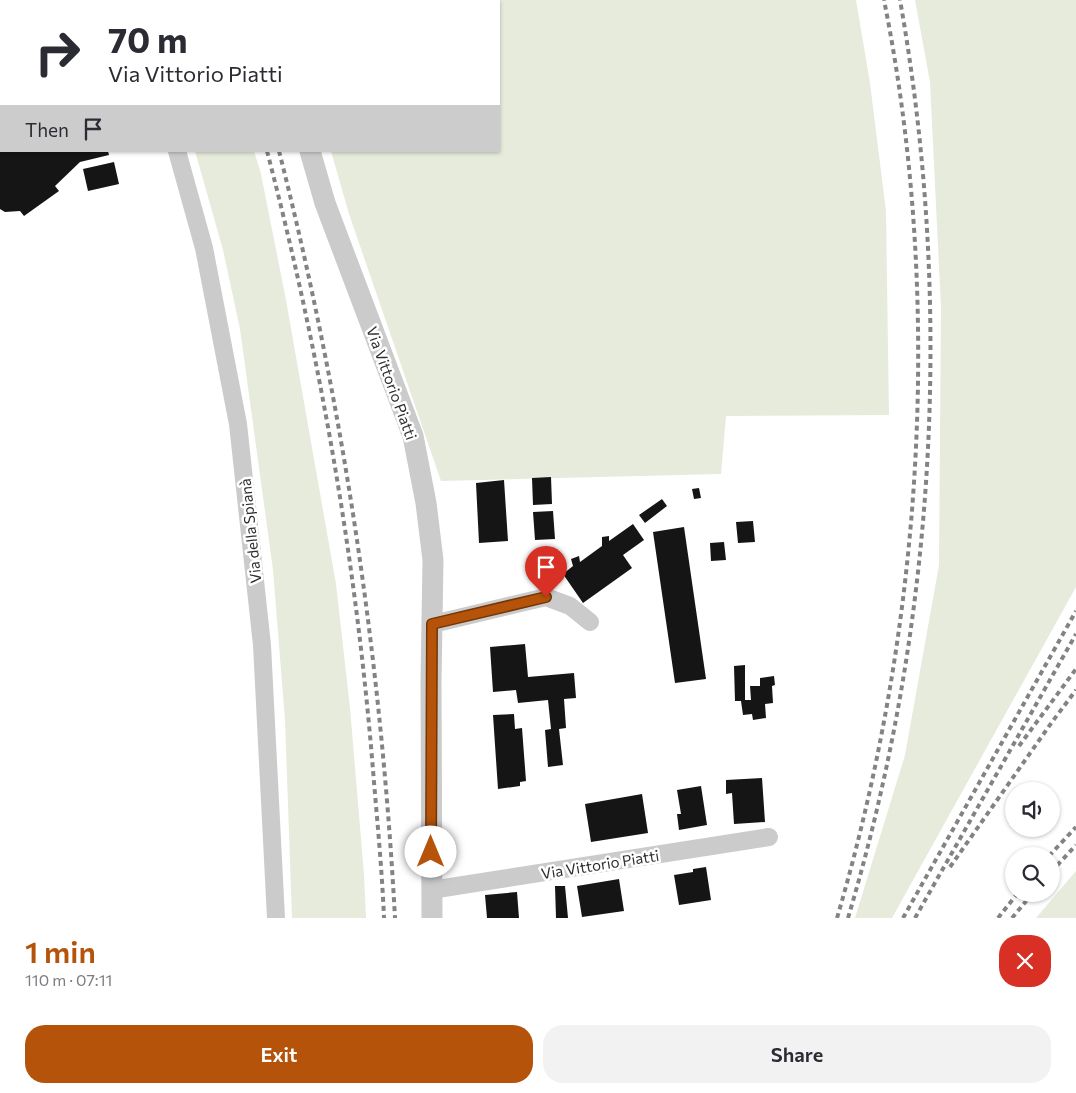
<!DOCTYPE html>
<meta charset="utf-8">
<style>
:root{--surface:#fff;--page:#f2f2f3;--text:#2b2b33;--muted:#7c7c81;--accent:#b45309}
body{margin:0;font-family:Commissioner,sans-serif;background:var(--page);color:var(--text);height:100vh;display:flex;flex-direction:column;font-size:19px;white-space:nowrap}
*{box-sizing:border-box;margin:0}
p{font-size:16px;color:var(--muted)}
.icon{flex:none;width:28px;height:28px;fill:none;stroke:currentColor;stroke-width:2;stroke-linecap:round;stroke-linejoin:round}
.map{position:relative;height:918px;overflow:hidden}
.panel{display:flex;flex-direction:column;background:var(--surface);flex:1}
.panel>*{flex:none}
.top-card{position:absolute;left:0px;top:0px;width:500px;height:152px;box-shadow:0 1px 4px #0004;background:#fff;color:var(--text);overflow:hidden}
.tools{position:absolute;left:1005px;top:782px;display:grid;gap:10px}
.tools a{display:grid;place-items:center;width:55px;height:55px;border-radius:50%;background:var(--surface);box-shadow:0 1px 4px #0004;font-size:25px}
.pin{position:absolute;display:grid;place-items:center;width:42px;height:42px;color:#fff;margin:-51px -21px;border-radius:50% 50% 50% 0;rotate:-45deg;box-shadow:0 0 5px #0007}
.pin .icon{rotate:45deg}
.me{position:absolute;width:55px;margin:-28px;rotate:0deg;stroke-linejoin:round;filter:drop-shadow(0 0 4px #0008)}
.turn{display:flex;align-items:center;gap:18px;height:105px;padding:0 25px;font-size:22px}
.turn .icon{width:65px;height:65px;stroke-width:2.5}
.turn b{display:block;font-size:35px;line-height:42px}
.then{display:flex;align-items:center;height:48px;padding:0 25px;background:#0003;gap:10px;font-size:19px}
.round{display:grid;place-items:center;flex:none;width:52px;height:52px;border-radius:20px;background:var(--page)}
.headline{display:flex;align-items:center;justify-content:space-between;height:85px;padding:0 25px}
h1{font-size:30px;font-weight:600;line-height:38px;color:var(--accent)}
.action{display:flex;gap:10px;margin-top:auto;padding:10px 25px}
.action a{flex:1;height:58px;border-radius:20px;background:var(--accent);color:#fff;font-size:20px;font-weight:600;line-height:58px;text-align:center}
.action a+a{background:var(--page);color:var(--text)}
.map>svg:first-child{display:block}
.green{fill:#e6ebdc}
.building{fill:#151515}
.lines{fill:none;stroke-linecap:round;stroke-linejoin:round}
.service{stroke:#cbcbcb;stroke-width:9}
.minor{stroke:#cbcbcb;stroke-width:18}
.tertiary{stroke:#cbcbcb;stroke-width:21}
.rail{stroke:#838383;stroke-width:4;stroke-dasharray:5 4;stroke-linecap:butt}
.route-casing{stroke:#753606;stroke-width:12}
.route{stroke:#b45309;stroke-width:9}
.labels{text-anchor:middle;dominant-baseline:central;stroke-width:5;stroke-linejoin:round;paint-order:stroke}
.street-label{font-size:15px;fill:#2e2e2e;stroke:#fff}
</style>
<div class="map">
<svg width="1076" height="918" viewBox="0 0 1076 918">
<rect width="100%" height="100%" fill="#fff"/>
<path class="green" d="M288 0H856L870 83 886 211 889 415 726 416 721 474 441 481 349 214 331 151H499V1Z
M915 0H1076V587L892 918H855L905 755 939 565 941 308 930 82Z
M195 151H254L261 174 286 300 336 584 350 708 364 874 366 918H292L285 720 273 570 240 329 223 250Z
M1076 871V918H1036Z"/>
<path class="building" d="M0 151H108L109 155 80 162 55 186 59 191 24 216 20 211 5 212 0 209Z
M114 162 119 184 88 191 83 169Z
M551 477 552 504 533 505 532 478Z
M504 480 508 541 479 543 476 483Z
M699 488 701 498 694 499 692 489Z
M662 499 667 506 645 523 639 515Z
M553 511 555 539 535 540 533 512Z
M753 521 755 542 738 543 736 522Z
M633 524 644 540 623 555 632 568 583 603 563 574 573 566 571 559 579 556 580 562 602 546V537L609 536V541Z
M684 527 706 679 675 683 653 532Z
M724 542 726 560 711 561 710 543Z
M525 644 528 677 574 673 576 698 564 699 566 728 559 729 563 765 548 767 545 730 551 729 548 700 518 703 516 690 493 692 490 647Z
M745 665V700H751L750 686H760V678L774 676 775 685 772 686 773 703 765 704 766 718 753 720 752 714 743 715 741 701H735L734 666Z
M514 714 515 729 522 728 526 781 520 782V786L498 789 493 715Z
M762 778 765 822 734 824 732 793 726 794V780Z
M701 786 707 825 679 830 677 814H681L677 790Z
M642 794 648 833 591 842 585 804Z
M706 867 711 900 679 905 674 875 693 872V869Z
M619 879 624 911 582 917 577 886Z
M555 886H565L568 918H556Z
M517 892 519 918H487L485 895Z"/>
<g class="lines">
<path class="service" d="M98 1 102 0
M0 33H1"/>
<path class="minor" d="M133 0 134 1
M177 151 204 248 238 424 262 645 276 918
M433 624 546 597 570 606 590 622
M431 890 769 837"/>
<path class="tertiary" d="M266 0 267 1
M310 151 325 203 413 436 426 503 433 560 431 682 432 918"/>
<path class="rail" d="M225 0V1
M236 0 237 1
M267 151C320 354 356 561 373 770 377 819 382 869 384 918
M279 151C343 403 381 659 395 918
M1019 746 1076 669
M1049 856 1076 827
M950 867 1052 722 1076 690
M1051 872 1076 845
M837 918C923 625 944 300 884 0
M848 918C936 622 954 304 900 0
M903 918 1076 611
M915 918 1076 634
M998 918 1017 894
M1012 918 1032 894"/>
</g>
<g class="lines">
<g class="route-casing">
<path id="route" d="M431 852 432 624 546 597"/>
</g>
<use href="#route" class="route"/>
</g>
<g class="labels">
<g class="street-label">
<text transform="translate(392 383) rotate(70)">Via Vittorio Piatti</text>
<text transform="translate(250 531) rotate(-96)">Via della Spianà</text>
<text transform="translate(600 864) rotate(-9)">Via Vittorio Piatti</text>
</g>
</g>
</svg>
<div class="tools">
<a><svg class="icon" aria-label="sound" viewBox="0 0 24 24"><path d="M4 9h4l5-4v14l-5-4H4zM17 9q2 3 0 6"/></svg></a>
<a><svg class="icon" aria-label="search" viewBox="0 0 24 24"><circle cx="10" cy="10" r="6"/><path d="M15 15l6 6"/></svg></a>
</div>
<div class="pin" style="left:546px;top:597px;background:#d93025"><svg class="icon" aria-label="arrive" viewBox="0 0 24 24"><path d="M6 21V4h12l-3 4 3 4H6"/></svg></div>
<svg class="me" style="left:431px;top:852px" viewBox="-20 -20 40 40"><circle r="19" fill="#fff"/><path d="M0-13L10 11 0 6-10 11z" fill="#b45309"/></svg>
<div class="top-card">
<div class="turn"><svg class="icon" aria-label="right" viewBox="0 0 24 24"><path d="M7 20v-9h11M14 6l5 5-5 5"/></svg><div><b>70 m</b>Via Vittorio Piatti</div></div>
<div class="then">Then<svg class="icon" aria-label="arrive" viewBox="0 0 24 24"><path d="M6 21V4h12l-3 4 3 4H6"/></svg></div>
</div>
</div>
<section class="panel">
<div class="headline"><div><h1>1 min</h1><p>110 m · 07:11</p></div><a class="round" style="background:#d93025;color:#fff"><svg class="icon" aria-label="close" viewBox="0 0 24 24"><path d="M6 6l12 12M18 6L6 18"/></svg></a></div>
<div class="action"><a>Exit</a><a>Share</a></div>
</section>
